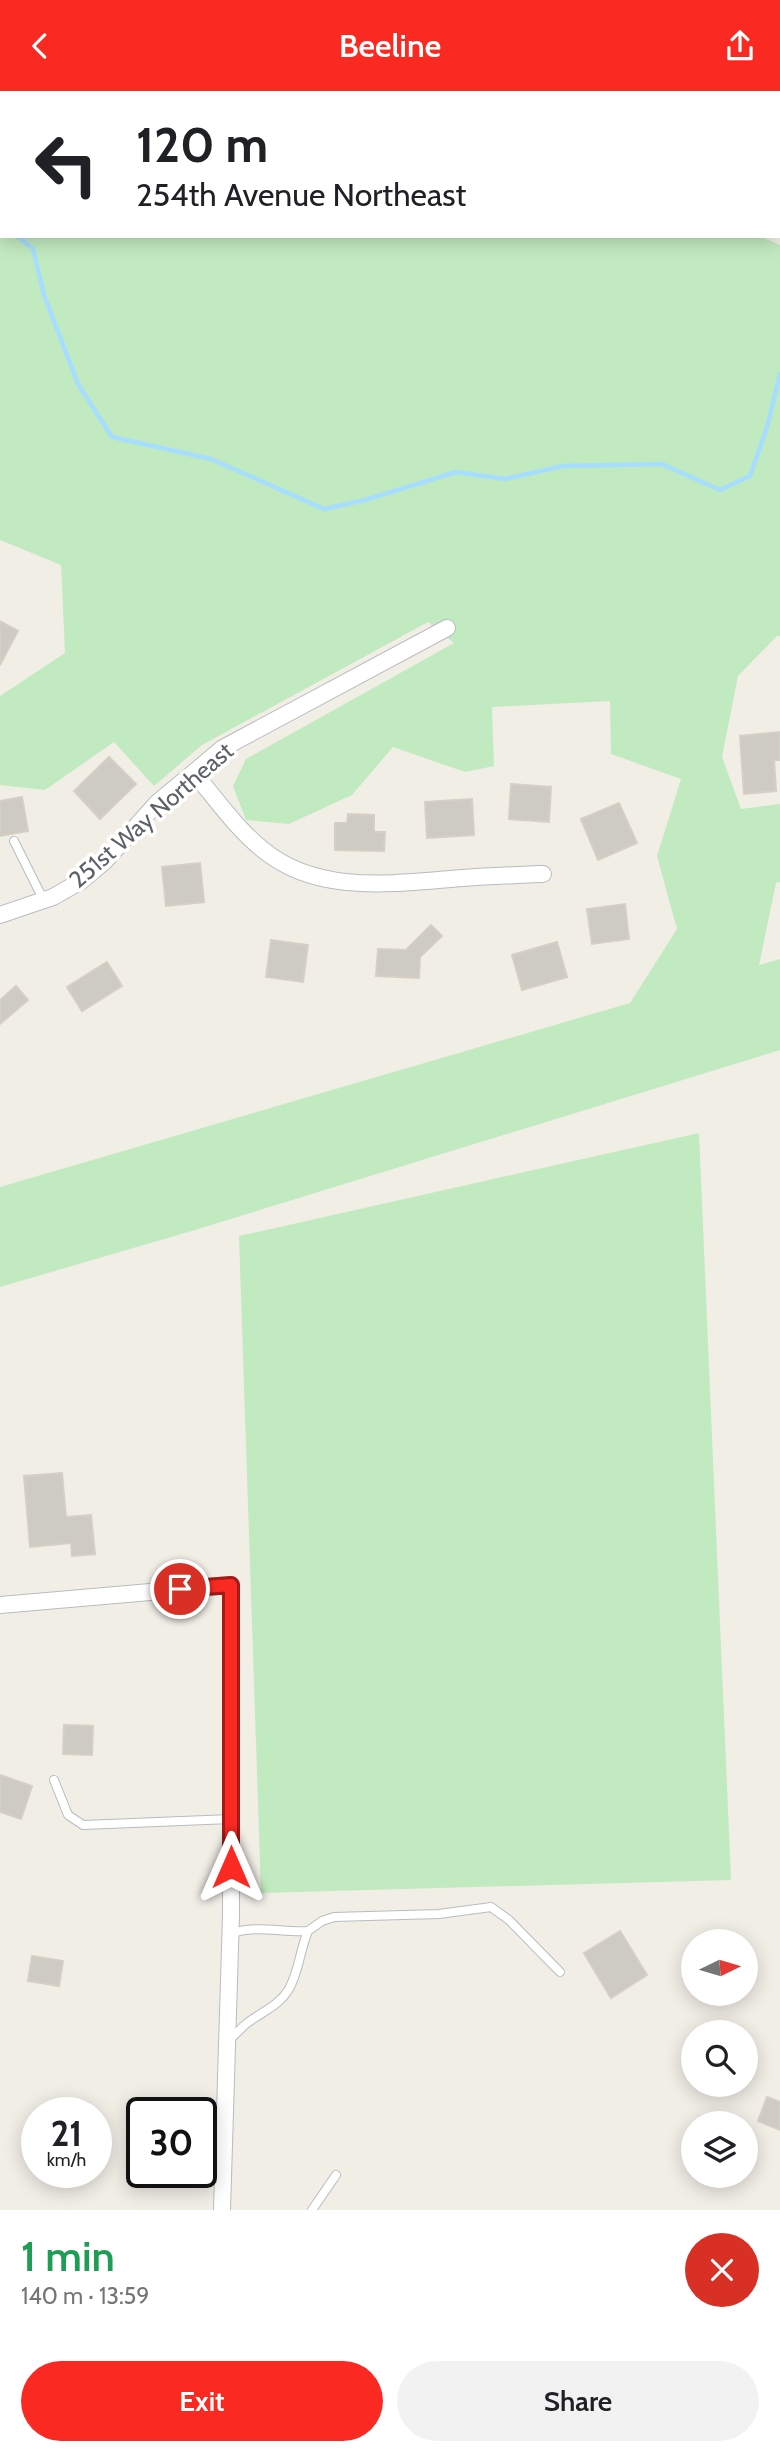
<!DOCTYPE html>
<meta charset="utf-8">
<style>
:root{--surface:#fff;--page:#f2f2f2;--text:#202124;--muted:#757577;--accent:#fa2a23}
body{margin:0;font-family:Cabin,sans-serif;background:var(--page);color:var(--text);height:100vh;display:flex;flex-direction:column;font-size:26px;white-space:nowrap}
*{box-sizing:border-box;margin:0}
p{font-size:23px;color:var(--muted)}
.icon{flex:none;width:38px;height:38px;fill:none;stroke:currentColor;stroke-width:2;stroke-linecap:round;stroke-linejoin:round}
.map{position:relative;height:2119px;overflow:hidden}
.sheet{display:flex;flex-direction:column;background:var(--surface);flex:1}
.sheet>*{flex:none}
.guide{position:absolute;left:0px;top:0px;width:780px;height:147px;box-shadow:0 4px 18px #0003;background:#fff;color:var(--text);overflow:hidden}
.needle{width:46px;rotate:85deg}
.tools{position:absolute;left:681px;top:1838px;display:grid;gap:14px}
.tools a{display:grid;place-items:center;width:77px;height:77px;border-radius:50%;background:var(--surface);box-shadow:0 4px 18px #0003;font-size:35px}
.speed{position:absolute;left:21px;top:2006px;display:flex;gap:14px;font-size:35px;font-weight:700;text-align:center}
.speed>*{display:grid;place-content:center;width:91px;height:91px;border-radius:50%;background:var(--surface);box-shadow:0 4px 18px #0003;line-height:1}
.speed small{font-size:18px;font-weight:400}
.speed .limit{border:4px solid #111;border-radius:10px;background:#fff;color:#111}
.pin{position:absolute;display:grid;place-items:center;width:60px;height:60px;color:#fff;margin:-30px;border:4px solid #fff;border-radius:50%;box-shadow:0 2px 7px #0007}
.me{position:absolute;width:77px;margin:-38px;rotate:0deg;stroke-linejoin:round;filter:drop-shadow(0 0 5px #0008)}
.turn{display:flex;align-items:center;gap:24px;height:147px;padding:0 21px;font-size:32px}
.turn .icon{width:91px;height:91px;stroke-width:2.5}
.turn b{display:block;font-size:49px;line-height:60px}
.round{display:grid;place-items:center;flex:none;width:74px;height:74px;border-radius:37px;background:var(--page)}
.summary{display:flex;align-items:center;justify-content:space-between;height:119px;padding:0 21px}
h1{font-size:42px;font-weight:600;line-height:52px;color:#1e9e55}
.action{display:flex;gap:14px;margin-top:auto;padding:14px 21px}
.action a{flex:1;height:80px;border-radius:42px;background:var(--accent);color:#fff;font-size:28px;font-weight:600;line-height:80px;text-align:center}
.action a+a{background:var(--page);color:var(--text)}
header{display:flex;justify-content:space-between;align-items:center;height:91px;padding:0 21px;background:var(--accent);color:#fff;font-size:32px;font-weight:600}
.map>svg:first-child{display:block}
.green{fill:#c2eac0}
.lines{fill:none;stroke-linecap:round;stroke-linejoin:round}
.stream{stroke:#a7ddff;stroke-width:4.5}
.building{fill:#cecac4;stroke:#d6cfc3;stroke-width:2}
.service-casing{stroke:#b8bcc0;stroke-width:10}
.minor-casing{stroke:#b8bcc0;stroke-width:18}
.service{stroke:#fff;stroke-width:8}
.minor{stroke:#fff;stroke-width:16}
.route-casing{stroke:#a21b17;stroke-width:18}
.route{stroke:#fa2a23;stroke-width:12}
.labels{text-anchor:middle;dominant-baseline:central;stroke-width:7;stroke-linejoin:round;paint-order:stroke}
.street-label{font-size:24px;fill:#5d6267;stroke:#fff}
</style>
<header><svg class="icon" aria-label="back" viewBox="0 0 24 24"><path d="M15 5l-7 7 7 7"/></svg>Beeline<svg class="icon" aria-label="share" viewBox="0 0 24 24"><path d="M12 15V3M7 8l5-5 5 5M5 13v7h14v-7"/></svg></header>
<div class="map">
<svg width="780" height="2119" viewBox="0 0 780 2119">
<rect width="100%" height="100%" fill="#f1eee6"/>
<path class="green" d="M0 0H717V2H2V145H759L780 154V545H777L738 585 722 666 741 718 780 713V791L776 792 759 874 780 868V959L195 1139 0 1196V1096L630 912 677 838 657 765 681 688 611 663 610 610 492 616 494 675 465 681 393 656 352 704 289 733 246 729 233 695 246 668 454 552 428 531 202 654 154 695 114 651 45 699 0 694V605L65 562 61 474 0 449Z
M699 1042 731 1789 261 1802 239 1145Z"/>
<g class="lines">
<path class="stream" d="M0 133 2 134
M17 145 33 158 44 204 78 293 112 346 211 368 324 418 365 409 456 381 505 388 563 375 662 373 720 399 750 385 767 336 780 283"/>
</g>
<path class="building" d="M0 530 18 540 0 574Z
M780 641V669H774L776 700 744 703 740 645Z
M109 666 136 693 100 728 74 700Z
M511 693 551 696 549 731 509 728Z
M22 706 28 740 0 745V710Z
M472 708 474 744 427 747 425 711Z
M619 712 637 752 598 769 581 728Z
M348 723 374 724V741H385L384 760 335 759V732H347Z
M200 772 204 811 166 815 162 776Z
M625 813 629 848 592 853 587 818Z
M431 834 442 845 420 866 419 887 376 885 378 858 406 859Z
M271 849 308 854 303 891 266 886Z
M557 851 567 886 522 899 512 864Z
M107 871 122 895 82 920 67 896Z
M16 895 28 909 0 933V909Z
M62 1382 66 1426 91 1424 95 1463 72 1465 71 1452 30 1456 24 1385Z
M64 1634 93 1635 92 1664 63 1663Z
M0 1684 32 1695 21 1728 0 1721Z
M620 1840 647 1884 611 1907 584 1862Z
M32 1865 63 1870 59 1895 28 1890Z
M767 2006 780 2011V2039L758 2030Z"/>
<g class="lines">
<g class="service-casing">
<path id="service" d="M14 750 44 810
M54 1689 68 1724 83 1734 231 1728
M308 1840 322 1830 334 1826 439 1823 491 1816 509 1829 560 1881
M229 1949C235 1944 240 1938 246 1933 261 1921 278 1916 289 1898 299 1880 300 1859 308 1840 283 1842 255 1833 230 1843
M312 2119 336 2084"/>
</g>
<g class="minor-casing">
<path id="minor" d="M729 2V0
M194 682C216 708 236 737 262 758 318 805 396 792 463 787 490 785 517 784 543 783
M0 824 53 806 81 790 105 770 157 712 223 657 447 537
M0 1514 231 1494V1824L222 2119"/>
</g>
<use href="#service" class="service"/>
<use href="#minor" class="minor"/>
</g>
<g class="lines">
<g class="route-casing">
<path id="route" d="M180 1498 231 1494V1776"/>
</g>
<use href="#route" class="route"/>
</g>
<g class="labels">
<g class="street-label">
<text transform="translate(151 724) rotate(-41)">251st Way Northeast</text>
</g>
</g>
</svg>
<div class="tools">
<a><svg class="needle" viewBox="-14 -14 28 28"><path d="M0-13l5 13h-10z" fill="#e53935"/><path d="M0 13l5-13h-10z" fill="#757577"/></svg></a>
<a><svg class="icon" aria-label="search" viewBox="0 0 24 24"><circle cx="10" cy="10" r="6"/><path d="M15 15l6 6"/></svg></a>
<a><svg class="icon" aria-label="layers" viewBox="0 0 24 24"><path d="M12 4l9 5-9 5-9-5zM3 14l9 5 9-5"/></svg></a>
</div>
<div class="speed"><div>21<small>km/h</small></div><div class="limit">30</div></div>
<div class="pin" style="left:180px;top:1498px;background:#d93025"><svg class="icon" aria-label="arrive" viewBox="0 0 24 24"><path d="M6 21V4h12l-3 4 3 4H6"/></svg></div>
<svg class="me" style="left:231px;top:1776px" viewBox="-20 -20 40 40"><path d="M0-17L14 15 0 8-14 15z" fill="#fa2a23" stroke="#fff" stroke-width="4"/></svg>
<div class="guide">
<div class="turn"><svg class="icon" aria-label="left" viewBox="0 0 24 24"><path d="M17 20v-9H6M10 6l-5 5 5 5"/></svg><div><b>120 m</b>254th Avenue Northeast</div></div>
</div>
</div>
<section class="sheet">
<div class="summary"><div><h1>1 min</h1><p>140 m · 13:59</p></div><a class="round" style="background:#d93025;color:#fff"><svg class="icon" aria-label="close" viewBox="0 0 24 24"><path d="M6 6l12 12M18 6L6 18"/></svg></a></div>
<div class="action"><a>Exit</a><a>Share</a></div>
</section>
